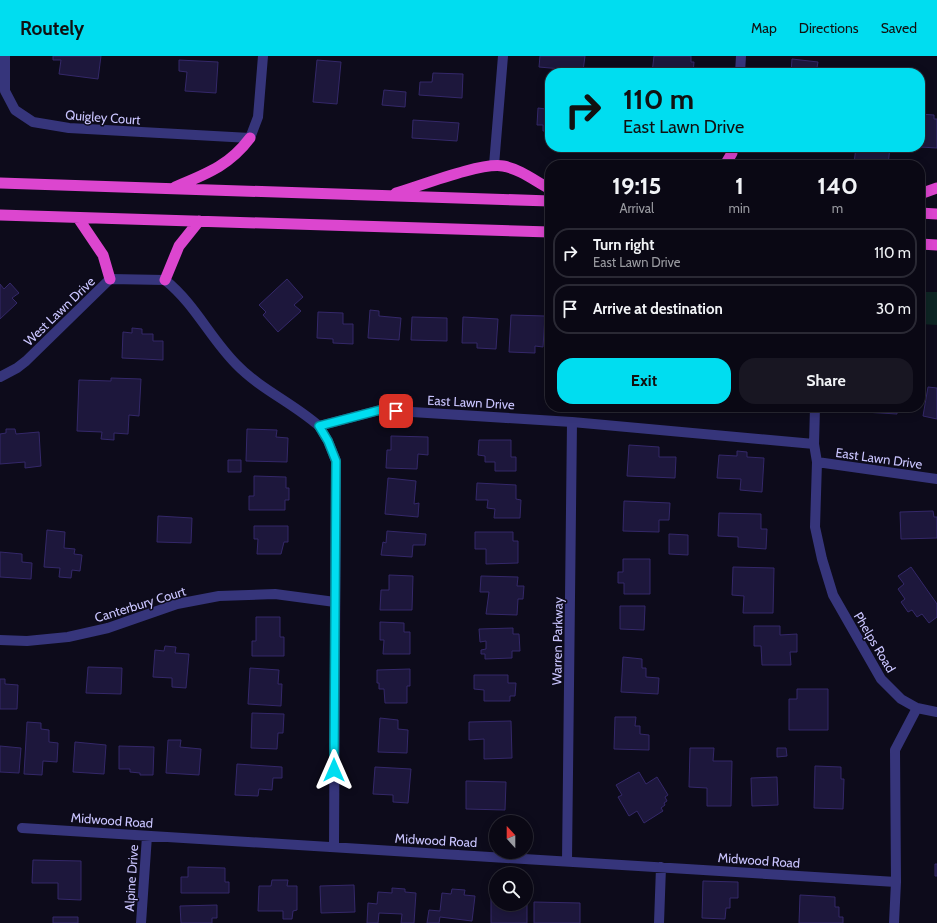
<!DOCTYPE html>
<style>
:root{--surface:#0a0814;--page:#181622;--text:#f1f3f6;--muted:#999aa0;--line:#2a2934;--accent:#00ddf0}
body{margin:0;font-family:Cabin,sans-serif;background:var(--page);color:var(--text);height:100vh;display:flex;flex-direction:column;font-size:15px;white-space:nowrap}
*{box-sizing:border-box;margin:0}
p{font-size:13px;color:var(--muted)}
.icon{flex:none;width:22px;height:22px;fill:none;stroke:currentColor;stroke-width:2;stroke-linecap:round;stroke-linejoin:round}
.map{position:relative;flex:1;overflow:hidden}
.drawer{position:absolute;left:545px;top:104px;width:380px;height:252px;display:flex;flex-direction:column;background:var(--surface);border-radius:16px;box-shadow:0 2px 10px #0003,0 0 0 1px var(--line)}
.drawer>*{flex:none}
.banner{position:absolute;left:545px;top:12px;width:380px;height:84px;border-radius:16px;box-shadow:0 2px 10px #0003,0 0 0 1px var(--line);background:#00ddf0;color:#111;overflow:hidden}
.needle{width:26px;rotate:339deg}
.buttons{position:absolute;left:489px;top:759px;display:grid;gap:8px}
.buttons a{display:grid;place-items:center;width:44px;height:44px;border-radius:50%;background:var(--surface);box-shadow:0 2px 10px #0003,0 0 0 1px var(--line);font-size:20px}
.pin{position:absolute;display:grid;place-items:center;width:34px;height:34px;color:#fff;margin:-17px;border-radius:8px;box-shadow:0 2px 6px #0006}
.me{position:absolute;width:44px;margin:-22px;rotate:0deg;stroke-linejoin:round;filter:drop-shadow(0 0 3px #0008)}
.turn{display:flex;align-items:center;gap:14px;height:84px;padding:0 12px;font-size:18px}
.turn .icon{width:52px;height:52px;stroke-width:2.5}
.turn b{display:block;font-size:28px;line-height:34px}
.eta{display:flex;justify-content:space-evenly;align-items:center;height:68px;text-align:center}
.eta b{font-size:24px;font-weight:700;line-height:28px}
.button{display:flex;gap:8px;margin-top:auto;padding:8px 12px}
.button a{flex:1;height:46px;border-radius:16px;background:var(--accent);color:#111;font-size:16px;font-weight:700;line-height:46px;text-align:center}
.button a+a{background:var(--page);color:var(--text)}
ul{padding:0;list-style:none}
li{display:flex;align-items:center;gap:12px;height:50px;margin:0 8px 6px;padding:0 4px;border:2px solid var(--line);border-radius:16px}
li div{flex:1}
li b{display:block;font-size:15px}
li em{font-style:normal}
header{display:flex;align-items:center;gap:24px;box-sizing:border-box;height:56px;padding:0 20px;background:var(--accent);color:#111}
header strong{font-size:19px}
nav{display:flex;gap:22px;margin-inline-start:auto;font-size:14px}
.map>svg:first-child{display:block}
.green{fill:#0e2524}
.building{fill:#1d173c;stroke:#342869}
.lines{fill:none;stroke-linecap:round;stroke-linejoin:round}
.minor{stroke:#36357b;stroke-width:10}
.trunk{stroke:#dc46cf;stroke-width:11}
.route-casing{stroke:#00909c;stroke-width:10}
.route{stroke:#00ddf0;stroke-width:7}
.labels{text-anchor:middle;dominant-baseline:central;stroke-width:3;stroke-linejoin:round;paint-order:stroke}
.street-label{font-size:13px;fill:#cac5ff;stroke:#0d0b1b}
</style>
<header>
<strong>Routely</strong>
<nav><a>Map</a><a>Directions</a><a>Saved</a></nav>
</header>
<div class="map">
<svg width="937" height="867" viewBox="0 0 937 867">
<rect width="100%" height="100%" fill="#0d0b1b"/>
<path class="green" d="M920 236H937V269L920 268Z"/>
<path class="building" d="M53 0H101L98 23 59 18 61 4H53Z
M540 0H585L583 15 539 11Z
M654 0H691V6H694L693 17H652Z
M792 3 818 6 816 17H791Z
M179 4 218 6 216 37 185 35 187 16 179 15Z
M317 4 341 6 337 48 313 46Z
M433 17 463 18 462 42 419 39 420 26H432Z
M384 34 406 36 405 51 382 49Z
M546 50H550V75H543V69H537L538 52 546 53Z
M920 58 934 59V63H937V92L920 91Z
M413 64 459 67 457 85 412 82Z
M781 91H812V95Z
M856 91H890L888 109 854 107Z
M287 223 303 241 294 249 301 255 278 276 263 259 266 256 259 249Z
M10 227 19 237 12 242 17 247 0 263V228L4 233Z
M370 254 379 255V260L401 262 399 284 368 282Z
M318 256 343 257V268H353V288L333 287V283L317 282Z
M511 259 545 260 543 291 535 290V297L509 296Z
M412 261 447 262V285L411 284Z
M463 261 498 263 496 293 477 292V287H462Z
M132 272 142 273V278H153V285H163V304L122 302 123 276 132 277Z
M111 322 141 323 139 360 129 359 128 378 114 377V384L101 383 102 376 77 375 79 324 111 325Z
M928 331 937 332V363L923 360Z
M864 351H897V358L864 356Z
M6 373H15L16 378 39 376 41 410 25 412V406L0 408V378L6 377Z
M247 373 277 374 276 381 288 382 287 406 246 405Z
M391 380 428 381V399L418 398 417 413 386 412 387 394H391Z
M479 384H511V401H516V415H495V406H485V400L478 399Z
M629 389 659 391V401H676L675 422 627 420Z
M737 395 747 396V401L764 402 762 436 740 434 741 423 717 422 719 399 737 400Z
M228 404H241V416H228Z
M254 420 286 421V432H289V444H285V454H249V440H254Z
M388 422 416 425 414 448 419 447 418 461 385 458Z
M477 427 516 429V443L521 444 520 462H494L495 453 487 452 488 444H476Z
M624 445 670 447 669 464H659V476L623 475Z
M933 455 934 461H937V482L901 483 900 456Z
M719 457 761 458V473H767L766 493 738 491V481L718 480Z
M158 460 192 462 191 487 157 486Z
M254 470H288V486H284L281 498H257L258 483H254Z
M47 474 65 476 64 492 75 493 74 498 82 499 80 515 72 514 71 522 59 521 60 512 44 511Z
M387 475 426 478 425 489H413L412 501 381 499 383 486 386 487Z
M475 476H513V485H518V507L486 508V493H475Z
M669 478 688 479V499L669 498Z
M0 496 22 498V506L32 507 31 523 0 521Z
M623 503H650V538H624V527H618V516H623Z
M733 511 774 512 773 557H743L744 540 732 539Z
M911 511 937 548V561L929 567 922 558 917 561 912 554 908 556 901 546 905 543 898 533 904 528 898 520Z
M389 519 413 520 412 554H380L381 534H389Z
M481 520 518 521 517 530H524L523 543H518L517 559 486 558 489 536H480Z
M620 550H645L644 574 620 573Z
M256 561H280V581H284V600H252V585H256Z
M380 566 404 567V576H410V598H383L384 584H380Z
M754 570H780V579L797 578V596H790L791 609H762L761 590H754Z
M513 572V578H519L520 595H512V602L485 603V598H481V594L486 593V585L480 586 479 573Z
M165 590 176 591 175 597 189 598 186 632 172 631V622L153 621 155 594 164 595Z
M623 601 642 603V612H646V621L659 622 658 638 621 636Z
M88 611 122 612 121 638 86 637Z
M250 612 279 614 278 628H282L281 650 248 648Z
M410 613V630H407V647H385L384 633H379V627H377V614Z
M474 619H508V627H516L515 640H510V645H484V634L474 633Z
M0 623H5V628L18 629 17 653H0Z
M797 633H828V674H789V643H797Z
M252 657 284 658 283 677H278L277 693 251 692Z
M615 661H636L635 670H640V678L649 679V694L614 693Z
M380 662 398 664V673L408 674 407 697 378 696Z
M511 665 512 702 484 703V683L469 684V666Z
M27 666 41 667V673L49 674V686L58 687 57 706 43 705 42 719 24 718Z
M168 684H181L180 691 201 693 199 719 166 717Z
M75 686 106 689 104 718 73 716Z
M0 690 21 692 19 717 0 716Z
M119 690 154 691 153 719H140V717L130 716V713H119Z
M690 692H714L713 705H732L731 750H707V732L689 731Z
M777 692H786L787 700 777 701Z
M237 708 282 711V722H273L272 734 259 733 258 740 235 739Z
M815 710 841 711V723H844L843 753 814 752Z
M375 711 411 713 408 747 393 746V739L373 738Z
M639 716 646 728 657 721 668 739 665 741 667 745 664 747 665 749 661 752 663 755 644 767 637 755 629 760 618 741 622 739 616 729Z
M777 721 778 749 752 750 751 722Z
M466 725 506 726 505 754 466 753Z
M33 804 81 805V844L58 843V827H32Z
M935 808H937V820H935Z
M188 811 225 812V826H229V837H181V821H188Z
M272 824H288L287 830H297V854L293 855 292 863H283V855H258L259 830H271Z
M703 825 738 826V842H730V852H726L725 863 702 862Z
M354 829 355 856 321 857 320 830Z
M392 832 405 833V836L416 837 414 867H401L402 858 379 857 378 867H367L368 847 377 848 378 836 392 837Z
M452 833 465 834 464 839 475 840 472 865 440 861 439 867H427L429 854 440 855 442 837 451 838Z
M527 839V867H491V840H496V848H526Z
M800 839 835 841V851H839V861H843V867H799Z
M534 846 580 847V867H534Z
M217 849V862H212V867H181L180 850Z
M53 861H78V867H53Z"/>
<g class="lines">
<path class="minor" d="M5 0V35L15 54 33 66 69 72 250 82 258 61 263 0
M740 17 741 0
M494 109 503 0
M0 321 17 312 26 305 110 223 165 224C195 248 210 282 236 308 260 333 293 347 319 370L380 354 572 366 814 388
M815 351 814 388 817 406 815 471 822 503 833 539 881 623 901 643 917 652 895 694 896 826 894 867
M319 370 328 385 336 405 334 791
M817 406 937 423
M0 584 27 585 68 581 108 572 177 548 219 540 275 538 335 546
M917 652 937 656
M22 772 896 826
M567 805 572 366
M141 867 147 780
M659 867 661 811"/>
<path class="trunk" d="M725 109 732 97
M0 127 550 145
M175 131C206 118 229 110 250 82
M396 137C420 130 481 106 503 110 520 113 535 125 550 133
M920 138 937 132
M920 157 937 158
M0 159 550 176
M78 162 103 199 110 223
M920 188 937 189
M165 224 179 190 199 165"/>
</g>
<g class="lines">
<g class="route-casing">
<path id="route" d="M334 714 336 405 328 385 319 370 380 354 396 355"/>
</g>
<use href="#route" class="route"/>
</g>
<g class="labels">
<g class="street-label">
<text transform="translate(103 61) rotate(4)">Quigley Court</text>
<text transform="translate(59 255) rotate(-44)">West Lawn Drive</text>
<text transform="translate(471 346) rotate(3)">East Lawn Drive</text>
<text transform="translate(879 402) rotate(8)">East Lawn Drive</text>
<text transform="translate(140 548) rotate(-17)">Canterbury Court</text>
<text transform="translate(557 585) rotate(-89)">Warren Parkway</text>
<text transform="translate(875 586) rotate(59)">Phelps Road</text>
<text transform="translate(112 764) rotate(4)">Midwood Road</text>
<text transform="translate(436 784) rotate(3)">Midwood Road</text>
<text transform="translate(759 804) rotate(4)">Midwood Road</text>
<text transform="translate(131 822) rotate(-86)">Alpine Drive</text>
</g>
</g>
</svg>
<div class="buttons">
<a><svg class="needle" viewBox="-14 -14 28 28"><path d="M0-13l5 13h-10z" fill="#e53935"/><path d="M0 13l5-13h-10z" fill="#999aa0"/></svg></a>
<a><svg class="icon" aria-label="search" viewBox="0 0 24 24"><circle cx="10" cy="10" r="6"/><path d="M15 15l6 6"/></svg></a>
</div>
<div class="pin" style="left:396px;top:355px;background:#d93025"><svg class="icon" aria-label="arrive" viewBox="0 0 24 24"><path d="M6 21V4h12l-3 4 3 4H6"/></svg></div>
<svg class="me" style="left:334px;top:714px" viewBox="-20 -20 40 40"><path d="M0-17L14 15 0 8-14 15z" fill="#00ddf0" stroke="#fff" stroke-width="4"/></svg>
<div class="banner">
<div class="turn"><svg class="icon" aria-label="right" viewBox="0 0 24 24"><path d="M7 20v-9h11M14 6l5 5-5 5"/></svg><div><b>110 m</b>East Lawn Drive</div></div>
</div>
<section class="drawer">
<div class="eta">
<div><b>19:15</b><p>Arrival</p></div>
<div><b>1</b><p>min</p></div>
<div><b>140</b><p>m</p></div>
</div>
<ul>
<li><svg class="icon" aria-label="right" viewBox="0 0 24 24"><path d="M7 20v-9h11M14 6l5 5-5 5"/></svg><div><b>Turn right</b><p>East Lawn Drive</p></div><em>110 m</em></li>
<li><svg class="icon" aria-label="arrive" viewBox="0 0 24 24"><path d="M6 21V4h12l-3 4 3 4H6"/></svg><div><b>Arrive at destination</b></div><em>30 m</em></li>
</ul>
<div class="button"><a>Exit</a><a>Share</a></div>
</section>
</div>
